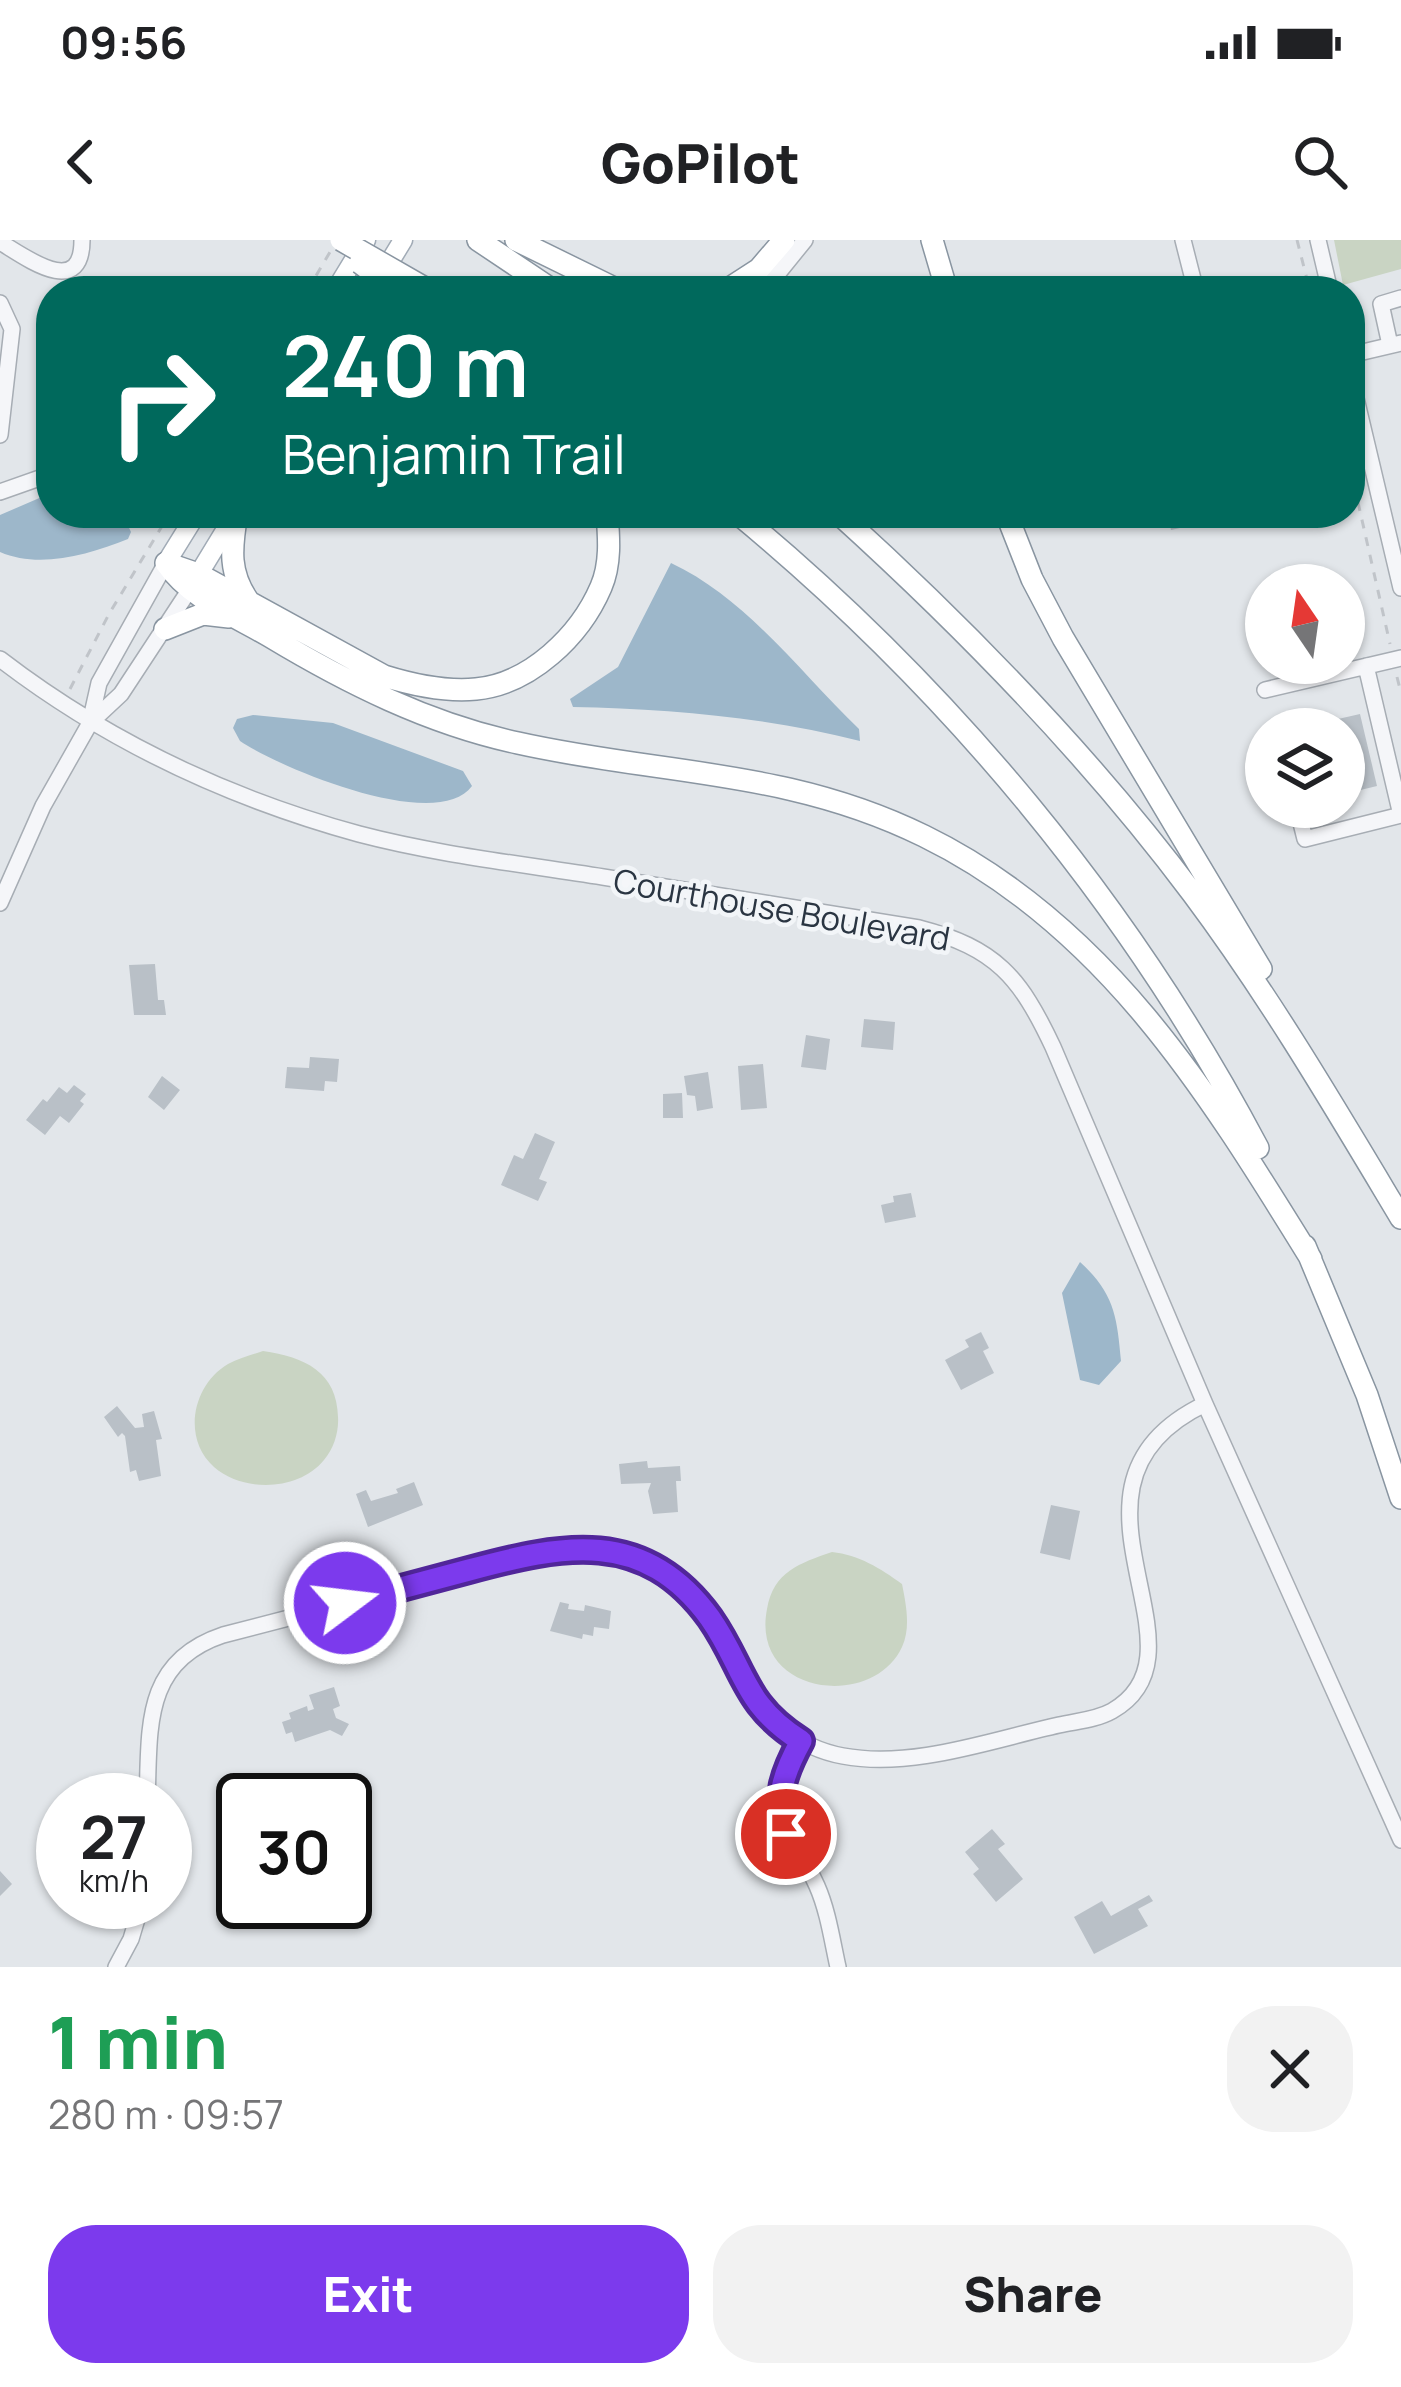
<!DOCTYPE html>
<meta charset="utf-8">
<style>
:root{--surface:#fff;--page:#f2f2f2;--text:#202124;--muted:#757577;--accent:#7c3aed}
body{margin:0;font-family:Manrope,sans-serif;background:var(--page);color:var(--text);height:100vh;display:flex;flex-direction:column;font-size:45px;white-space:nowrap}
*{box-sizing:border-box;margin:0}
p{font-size:39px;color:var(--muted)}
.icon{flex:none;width:66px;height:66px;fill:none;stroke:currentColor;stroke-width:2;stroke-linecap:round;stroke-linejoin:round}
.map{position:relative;height:1727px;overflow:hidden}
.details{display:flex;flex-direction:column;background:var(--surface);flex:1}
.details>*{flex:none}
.top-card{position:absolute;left:36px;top:36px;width:1329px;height:252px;border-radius:48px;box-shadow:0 3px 9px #0004;background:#00695c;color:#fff;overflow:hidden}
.needle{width:78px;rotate:347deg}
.buttons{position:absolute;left:1245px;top:324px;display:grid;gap:24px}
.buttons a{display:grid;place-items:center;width:120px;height:120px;border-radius:50%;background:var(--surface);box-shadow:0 3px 9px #0004;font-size:60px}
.speed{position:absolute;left:36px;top:1533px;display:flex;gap:24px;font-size:60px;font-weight:700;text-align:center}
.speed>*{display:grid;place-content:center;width:156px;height:156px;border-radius:50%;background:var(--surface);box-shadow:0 3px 9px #0004;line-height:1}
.speed small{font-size:30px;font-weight:400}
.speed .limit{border:6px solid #111;border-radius:18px;background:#fff;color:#111}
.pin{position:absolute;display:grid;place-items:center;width:102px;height:102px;color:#fff;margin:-51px;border:6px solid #fff;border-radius:50%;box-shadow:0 3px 12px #0007}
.me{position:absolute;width:132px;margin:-66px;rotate:75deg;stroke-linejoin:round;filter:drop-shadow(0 0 9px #0008)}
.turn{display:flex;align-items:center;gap:42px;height:252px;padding:0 48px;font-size:54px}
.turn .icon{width:156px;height:156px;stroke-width:2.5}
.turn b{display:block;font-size:84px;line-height:102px}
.round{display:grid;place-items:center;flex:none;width:126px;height:126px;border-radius:48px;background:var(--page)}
.headline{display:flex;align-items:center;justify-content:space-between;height:204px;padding:0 48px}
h1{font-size:72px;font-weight:800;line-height:90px;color:#1e9e55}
.primary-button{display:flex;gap:24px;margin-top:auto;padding:24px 48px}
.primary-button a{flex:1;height:138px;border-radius:48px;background:var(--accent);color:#fff;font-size:48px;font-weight:800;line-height:138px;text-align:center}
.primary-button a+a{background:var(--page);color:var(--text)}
.status{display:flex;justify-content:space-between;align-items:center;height:84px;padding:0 60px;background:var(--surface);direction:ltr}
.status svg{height:33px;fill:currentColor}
header{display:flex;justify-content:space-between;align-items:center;height:156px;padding:0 48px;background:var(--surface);font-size:54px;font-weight:800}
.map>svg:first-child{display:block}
.green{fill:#c9d4c3}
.water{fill:#9db7ca}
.building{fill:#b9c0c7}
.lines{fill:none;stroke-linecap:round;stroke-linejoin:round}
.minor-casing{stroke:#a7adb4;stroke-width:18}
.major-casing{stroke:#a1abb6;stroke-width:21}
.highway-casing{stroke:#8995a1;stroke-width:24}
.path{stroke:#c0c4c9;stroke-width:3;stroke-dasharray:9 9;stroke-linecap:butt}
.minor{stroke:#f5f6f9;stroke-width:15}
.major{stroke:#fff;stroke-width:18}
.highway{stroke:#fff;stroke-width:21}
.highway-bridge-casing{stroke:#8995a1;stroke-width:24;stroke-linecap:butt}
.highway-bridge{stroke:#fff;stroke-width:21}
.route-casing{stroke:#51269a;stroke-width:30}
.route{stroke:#7c3aed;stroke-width:21}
.labels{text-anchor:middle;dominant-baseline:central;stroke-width:9;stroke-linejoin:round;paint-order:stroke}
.street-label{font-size:33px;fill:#2a3542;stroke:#f2f5f8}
</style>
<div class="status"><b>09:56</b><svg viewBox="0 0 49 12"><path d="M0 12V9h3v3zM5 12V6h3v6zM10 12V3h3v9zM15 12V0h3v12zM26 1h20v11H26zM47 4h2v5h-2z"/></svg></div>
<header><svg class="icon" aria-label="back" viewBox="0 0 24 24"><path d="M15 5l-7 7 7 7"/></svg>GoPilot<svg class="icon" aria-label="search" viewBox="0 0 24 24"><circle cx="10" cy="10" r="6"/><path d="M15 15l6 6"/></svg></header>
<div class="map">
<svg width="1401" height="1727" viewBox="0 0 1401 1727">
<rect width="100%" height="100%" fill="#e2e6ea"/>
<path class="green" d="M1334 0H1401V29L1343 45Z
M263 1111C305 1117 337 1132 338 1177 339 1191 334 1209 324 1220 298 1252 242 1252 214 1227 182 1199 192 1145 228 1124 239 1118 252 1115 263 1111Z
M832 1312C859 1315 880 1328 902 1344 906 1364 911 1388 902 1407 873 1470 750 1456 767 1369 773 1332 800 1323 832 1312Z"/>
<path class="water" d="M51 253V273H122L131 292 128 299C88 315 39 329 0 312V275Z
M671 323C746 358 800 432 859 489L860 501C767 477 668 469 573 467L570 459 618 427Z
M253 475 333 483 463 531 472 546C437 594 280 528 240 501L233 488 237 479Z
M1080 1022C1114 1053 1117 1076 1121 1121L1099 1145 1080 1140 1062 1053Z"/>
<path class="building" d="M1167 273H1238V275L1171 290Z
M1360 474 1377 546 1344 554V489L1303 487Z
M155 724 158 760H164L166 775H134L129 725Z
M864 779 895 782 893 810 861 807Z
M806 795 830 799 826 830 801 827Z
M310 817 339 819 337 842 325 841 324 851 285 848 287 827 309 828Z
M763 824 767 868 741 870 738 826Z
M708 832 713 868 697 871 695 856 687 855 684 836Z
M162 836 180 850 164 870 148 857Z
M74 845 86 854 80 861 84 864 69 883 60 876 45 895 26 880 43 859 47 862 59 847 67 853Z
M682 853 683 878H663V854Z
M535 893 555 902 539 939 547 942 538 961 501 945 514 915 523 919Z
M911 953 916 977 885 983 881 965 894 962 893 956Z
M981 1092 989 1108 983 1111 994 1133 961 1150 945 1120 969 1107 965 1100Z
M117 1166 135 1188 144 1187 142 1174 154 1171 162 1199 156 1200 161 1236 139 1241 136 1230 130 1232 125 1196 122 1193 118 1197 104 1177Z
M647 1221 648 1228 680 1226 681 1241H676L678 1272 653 1274 648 1251 651 1243 621 1244 619 1224Z
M414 1242 423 1265 368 1287 356 1254 366 1250 371 1261 398 1253 396 1249Z
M1051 1265 1080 1271 1070 1320 1040 1313Z
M560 1362 569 1364 568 1369 584 1371 585 1365 611 1371 609 1389 594 1387 593 1396 583 1394 582 1399 550 1391Z
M334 1447 340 1466 333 1469 336 1478 349 1484 342 1496 330 1490 295 1502 292 1492 286 1494 282 1482 291 1479 289 1473 307 1466 308 1471 314 1469 309 1455Z
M992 1589 1005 1604 998 1609 1023 1639 996 1662 973 1634 979 1629 965 1612Z
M0 1631 12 1644 0 1656Z
M1149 1655 1153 1661 1138 1669 1148 1686 1094 1714 1074 1677 1102 1661 1111 1676Z"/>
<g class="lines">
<g class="minor-casing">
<path id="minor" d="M1183 0 1196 51
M1318 0 1330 51
M0 2C25 17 82 60 82 0
M754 51 775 37 805 0
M0 63 12 89 0 195
M1390 105 1381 64 1401 58
M1350 115 1401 103
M1350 133 1401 348
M0 252 51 234
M0 419C108 502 228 558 359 594 439 615 522 624 603 637 708 654 814 671 919 688 996 708 1020 737 1053 807L1205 1164 1401 1600
M1265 450 1401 418
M90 483 99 443 166 323
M1297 567 1305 599 1401 575 1366 426
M0 663 43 566 90 483 121 454 190 349
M801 1501C759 1580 787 1578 817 1646 828 1671 832 1700 838 1727
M147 1560C150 1489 142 1422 223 1395L558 1308C621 1306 680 1330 714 1385 724 1401 730 1418 738 1435 758 1475 798 1508 843 1516 913 1529 991 1500 1059 1485 1076 1481 1096 1480 1112 1471 1220 1410 1036 1245 1205 1164
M116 1727 131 1699 142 1662"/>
</g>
<g class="major-casing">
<path id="major" d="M335 51 366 0
M372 51 403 0
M166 323 197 273
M192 345 234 276"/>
</g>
<g class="highway-casing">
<path id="highway" d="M478 0 554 51
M516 0 620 51
M932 0 947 51
M725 51 759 29 784 0
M237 273C231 308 228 334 250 363
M737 273C950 449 1129 664 1258 908
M838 273C967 390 1089 515 1193 654 1270 757 1335 868 1401 978
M1006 273 1032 339 1063 398 1261 729
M166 323C190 358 233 375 269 396 347 443 429 484 518 503 661 535 788 529 924 596 1106 685 1209 854 1311 1019
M166 323 198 334 384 436C413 445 445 452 476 449 530 444 580 396 601 347 611 324 609 298 607 273
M165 389 203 374 229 377
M1305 1006 1367 1155 1401 1258"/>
</g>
<path class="path" d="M1297 0 1310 51
M307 51 330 12
M1350 227 1390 404
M1397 437 1401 453
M70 449 109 374 170 273"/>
<use href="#minor" class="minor"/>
<use href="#major" class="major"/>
<use href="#highway" class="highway"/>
<g class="highway-bridge-casing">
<path id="highway-bridge" d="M341 0 430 51
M360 23 397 51"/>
</g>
<use href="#highway-bridge" class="highway-bridge"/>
</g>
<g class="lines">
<g class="route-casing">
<path id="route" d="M345 1363C386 1352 428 1341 469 1330 562 1305 644 1287 710 1378 745 1428 742 1464 801 1501 784 1532 774 1558 786 1594"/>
</g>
<use href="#route" class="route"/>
</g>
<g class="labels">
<g class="street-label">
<text transform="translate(782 669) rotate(10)">Courthouse Boulevard</text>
</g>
</g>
</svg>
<div class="buttons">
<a><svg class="needle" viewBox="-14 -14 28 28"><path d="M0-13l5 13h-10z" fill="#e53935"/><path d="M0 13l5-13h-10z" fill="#757577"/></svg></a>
<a><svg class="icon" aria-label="layers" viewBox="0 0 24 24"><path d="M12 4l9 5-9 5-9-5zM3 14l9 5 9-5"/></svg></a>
</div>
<div class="speed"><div>27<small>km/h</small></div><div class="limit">30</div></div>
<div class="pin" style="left:786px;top:1594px;background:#d93025"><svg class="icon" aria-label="arrive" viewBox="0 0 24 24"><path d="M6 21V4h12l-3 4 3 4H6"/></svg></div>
<svg class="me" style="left:345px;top:1363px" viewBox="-20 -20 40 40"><circle r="17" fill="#7c3aed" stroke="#fff" stroke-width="3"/><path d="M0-11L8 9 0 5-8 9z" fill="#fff"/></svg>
<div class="top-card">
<div class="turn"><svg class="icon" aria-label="right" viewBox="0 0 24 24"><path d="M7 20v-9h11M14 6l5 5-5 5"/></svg><div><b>240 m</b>Benjamin Trail</div></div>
</div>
</div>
<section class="details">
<div class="headline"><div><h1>1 min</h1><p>280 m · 09:57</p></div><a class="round"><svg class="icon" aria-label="close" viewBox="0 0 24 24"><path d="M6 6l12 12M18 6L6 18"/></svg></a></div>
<div class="primary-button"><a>Exit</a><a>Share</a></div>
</section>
